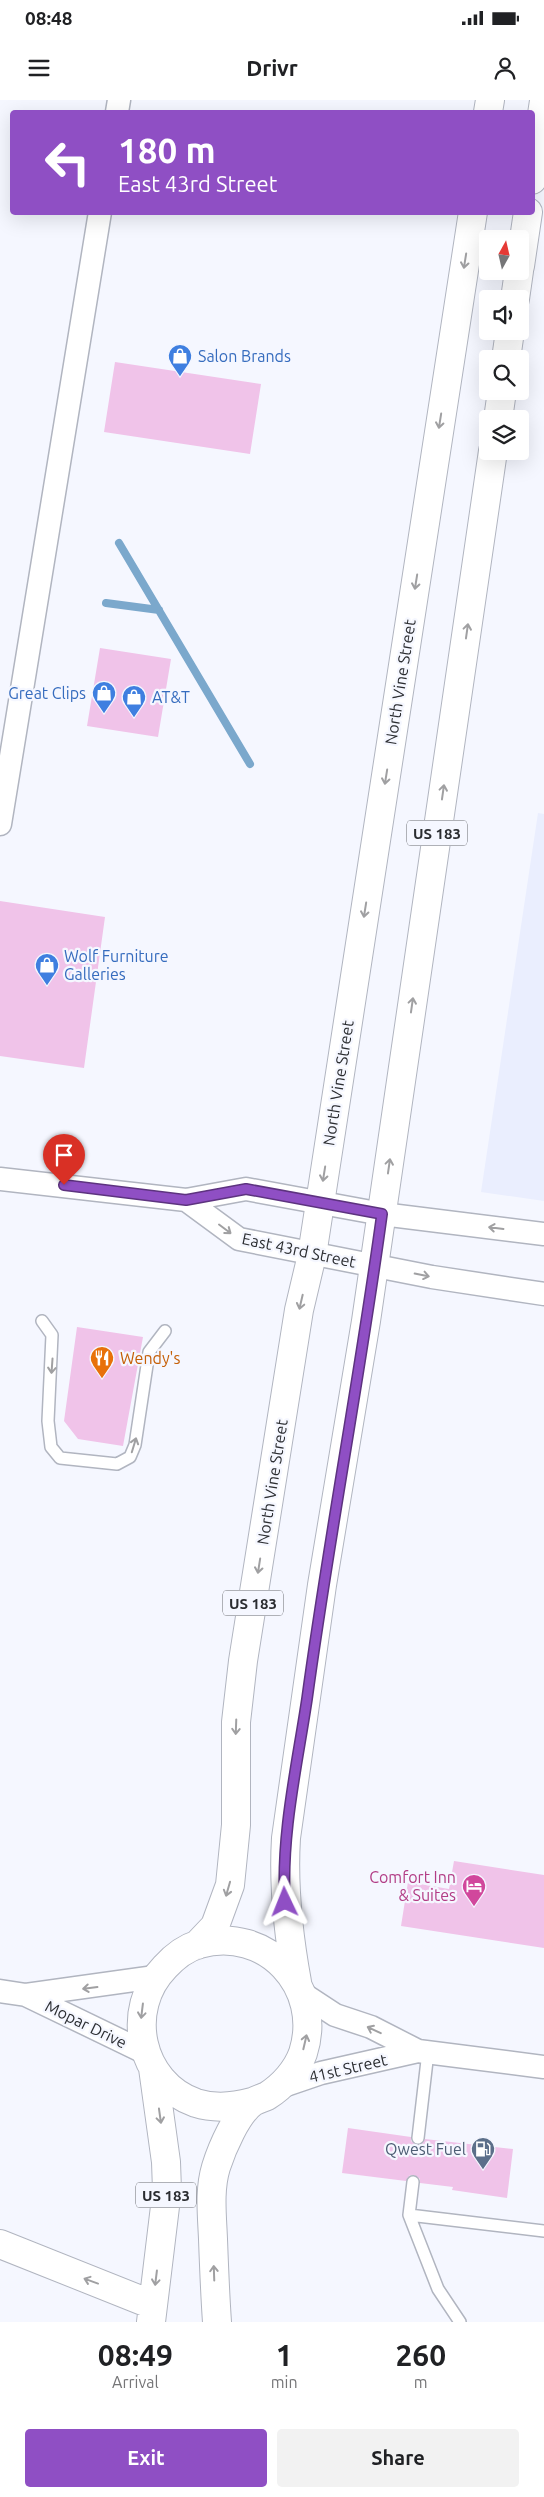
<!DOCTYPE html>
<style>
:root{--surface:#fff;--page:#f2f2f2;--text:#202124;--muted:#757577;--accent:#8f4fc4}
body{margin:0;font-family:Ubuntu,sans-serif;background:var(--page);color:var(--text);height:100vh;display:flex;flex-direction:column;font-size:19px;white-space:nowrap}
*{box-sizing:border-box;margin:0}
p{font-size:16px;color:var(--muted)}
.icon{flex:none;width:28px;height:28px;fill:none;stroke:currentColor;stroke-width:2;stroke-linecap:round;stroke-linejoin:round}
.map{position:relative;height:2222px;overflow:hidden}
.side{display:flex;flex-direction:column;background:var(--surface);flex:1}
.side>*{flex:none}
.guide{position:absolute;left:10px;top:10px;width:525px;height:105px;border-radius:5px;box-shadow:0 5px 20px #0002;background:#8f4fc4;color:#fff;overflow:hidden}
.needle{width:32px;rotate:8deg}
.fabs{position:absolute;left:479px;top:130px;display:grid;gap:10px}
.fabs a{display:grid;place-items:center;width:50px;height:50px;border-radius:5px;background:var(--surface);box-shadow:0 5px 20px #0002;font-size:25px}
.pin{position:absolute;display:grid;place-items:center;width:42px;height:42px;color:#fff;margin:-51px -21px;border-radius:50% 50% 50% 0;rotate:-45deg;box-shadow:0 0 5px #0007}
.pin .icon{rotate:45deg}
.me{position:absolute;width:55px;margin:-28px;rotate:358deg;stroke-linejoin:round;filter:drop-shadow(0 0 4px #0008)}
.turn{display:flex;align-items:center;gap:18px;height:105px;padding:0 25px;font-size:22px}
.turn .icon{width:65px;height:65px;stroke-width:2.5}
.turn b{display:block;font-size:35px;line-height:42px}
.eta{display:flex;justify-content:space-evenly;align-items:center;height:85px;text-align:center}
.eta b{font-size:30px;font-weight:700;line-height:35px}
.primary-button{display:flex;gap:10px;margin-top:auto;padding:10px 25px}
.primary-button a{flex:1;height:58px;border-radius:5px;background:var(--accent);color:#fff;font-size:20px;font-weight:700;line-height:58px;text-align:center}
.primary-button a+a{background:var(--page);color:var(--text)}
.status{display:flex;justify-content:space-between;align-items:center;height:35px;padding:0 25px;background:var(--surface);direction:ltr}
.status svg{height:14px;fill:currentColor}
header{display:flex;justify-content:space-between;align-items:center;height:65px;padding:0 25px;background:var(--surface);font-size:22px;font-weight:700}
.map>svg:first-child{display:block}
.built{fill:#eaeefe}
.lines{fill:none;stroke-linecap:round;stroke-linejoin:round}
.stream{stroke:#7ba8cc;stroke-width:8}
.building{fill:#f0c3e9}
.lane-casing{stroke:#b1b5c0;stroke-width:14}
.street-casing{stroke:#b1b5c0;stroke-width:25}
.highway-casing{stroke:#b1b5c0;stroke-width:30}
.lane{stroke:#fff;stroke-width:11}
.street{stroke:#fff;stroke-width:22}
.highway{stroke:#fff;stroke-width:28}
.oneway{stroke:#a0a0a2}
.route-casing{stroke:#5d337f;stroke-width:12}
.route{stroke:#8f4fc4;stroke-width:9}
.labels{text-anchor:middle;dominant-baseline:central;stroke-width:4.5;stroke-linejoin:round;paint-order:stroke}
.shield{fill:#f5f7ff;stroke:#686a6f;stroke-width:1}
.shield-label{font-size:15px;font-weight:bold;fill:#2b2d31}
.shop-label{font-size:16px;fill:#366cbe;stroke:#f5f7ff;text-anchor:start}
.street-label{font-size:16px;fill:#2b2d31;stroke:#f5f7ff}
.food-label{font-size:16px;fill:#c56008;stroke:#f5f7ff;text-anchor:start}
.hotel-label{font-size:16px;fill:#b23c85;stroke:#f5f7ff;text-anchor:end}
.service-label{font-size:16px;fill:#4e5e75;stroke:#f5f7ff;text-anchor:end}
</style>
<div class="status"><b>08:48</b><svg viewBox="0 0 49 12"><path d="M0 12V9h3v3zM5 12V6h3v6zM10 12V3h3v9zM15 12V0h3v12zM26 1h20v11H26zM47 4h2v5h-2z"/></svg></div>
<header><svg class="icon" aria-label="menu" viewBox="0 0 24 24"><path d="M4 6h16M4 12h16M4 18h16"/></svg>Drivr<svg class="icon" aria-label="person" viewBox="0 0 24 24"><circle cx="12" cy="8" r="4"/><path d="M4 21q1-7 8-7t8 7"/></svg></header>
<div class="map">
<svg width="544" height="2222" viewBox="0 0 544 2222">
<rect width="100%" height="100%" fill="#f5f7ff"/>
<path class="built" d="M538 713 544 714V1101L481 1092Z"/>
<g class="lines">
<path class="stream" d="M119 443 250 664
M106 503 159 510"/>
</g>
<path class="building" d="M115 262 261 284 250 354 104 332Z
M100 548 171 559 158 637 87 626Z
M0 801 105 817 84 968 0 956Z
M77 1227 143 1237 123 1346 78 1339 64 1321Z
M454 1761 544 1775V1848L401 1826 408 1782 449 1789Z
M348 2028 411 2037V2041L417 2045H421L425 2039 513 2049 507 2098 452 2090 453 2087 420 2083V2079L414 2075H410L406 2081 342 2073Z"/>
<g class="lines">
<g class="lane-casing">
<path id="lane" d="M42 1221 52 1235 48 1321 51 1347 60 1358 117 1364 130 1357 135 1345 149 1252 165 1231
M418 2038 428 1952
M413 2082 409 2115 438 2189 460 2222
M409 2115 544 2131"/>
</g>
<g class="street-casing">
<path id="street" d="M117 12 119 0
M0 724 100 112
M0 1079 186 1100 246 1089 382 1114 544 1134
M186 1100 239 1139 432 1177 544 1194
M0 1891 26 1895 155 1877
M303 1894 335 1915 371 1927 418 1951
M26 1895 146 1953
M280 1987 321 1973 418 1951 544 1967"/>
</g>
<g class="highway-casing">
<path id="highway" d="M488 12 490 0
M532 80 544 1
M520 166 528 112
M515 199 519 171
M506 259 510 231
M498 319 502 291
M197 1845 215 1826 230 1785 236 1725V1622L243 1561 299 1210 312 1155 473 112
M297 1882C288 1833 283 1787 286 1738L322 1485 366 1221 493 351
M0 2144 153 2205
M151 2222 167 2090 166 2062 153 1968
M217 2222C215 2194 214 2166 213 2139 212 2115 209 2090 216 2067 222 2048 237 2013 253 2002 258 1999 263 1998 267 1996 283 1986 297 1970 303 1953 324 1887 266 1825 199 1844 186 1848 174 1857 165 1867 124 1909 139 1983 196 2003 215 2009 234 2007 252 2002"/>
</g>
<use href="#lane" class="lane"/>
<use href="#street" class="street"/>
<use href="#highway" class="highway"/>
</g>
<defs><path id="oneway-shaft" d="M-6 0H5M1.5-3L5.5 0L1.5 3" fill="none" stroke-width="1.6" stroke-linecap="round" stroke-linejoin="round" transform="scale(1.25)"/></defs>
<g class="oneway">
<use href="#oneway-shaft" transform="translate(465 161) rotate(99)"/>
<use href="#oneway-shaft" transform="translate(440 321) rotate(99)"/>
<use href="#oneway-shaft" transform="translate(416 482) rotate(99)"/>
<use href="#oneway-shaft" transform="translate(467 531) rotate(-82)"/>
<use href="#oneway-shaft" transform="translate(386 677) rotate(99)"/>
<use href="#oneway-shaft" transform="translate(443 692) rotate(-82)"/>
<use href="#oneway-shaft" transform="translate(365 810) rotate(99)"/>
<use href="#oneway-shaft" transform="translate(412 905) rotate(-82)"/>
<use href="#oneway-shaft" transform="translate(389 1066) rotate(-82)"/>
<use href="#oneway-shaft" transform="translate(324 1074) rotate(99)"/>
<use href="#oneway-shaft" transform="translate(496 1128) rotate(-173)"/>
<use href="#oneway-shaft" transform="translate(225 1129) rotate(37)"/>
<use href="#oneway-shaft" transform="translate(422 1175) rotate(11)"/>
<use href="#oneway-shaft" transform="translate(301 1202) rotate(103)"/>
<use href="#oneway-shaft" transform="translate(52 1266) rotate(94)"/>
<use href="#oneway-shaft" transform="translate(134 1345) rotate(-73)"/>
<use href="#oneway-shaft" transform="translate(259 1466) rotate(99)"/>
<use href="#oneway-shaft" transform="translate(236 1627) rotate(92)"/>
<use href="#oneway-shaft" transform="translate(228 1789) rotate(106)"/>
<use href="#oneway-shaft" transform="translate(90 1888) rotate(173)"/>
<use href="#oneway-shaft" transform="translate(142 1911) rotate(97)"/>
<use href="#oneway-shaft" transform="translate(374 1930) rotate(-155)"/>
<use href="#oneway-shaft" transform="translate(305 1942) rotate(-77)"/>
<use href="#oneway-shaft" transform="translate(160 2016) rotate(82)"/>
<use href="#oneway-shaft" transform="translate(214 2173) rotate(-92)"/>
<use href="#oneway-shaft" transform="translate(156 2178) rotate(97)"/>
<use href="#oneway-shaft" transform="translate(91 2181) rotate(-160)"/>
</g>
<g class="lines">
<g class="route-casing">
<path id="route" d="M64 1085 186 1100 246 1089 382 1114C360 1276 329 1437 307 1599 297 1666 281 1734 285 1802"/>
</g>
<use href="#route" class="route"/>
</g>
<defs>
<g id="shop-pin" transform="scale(1.25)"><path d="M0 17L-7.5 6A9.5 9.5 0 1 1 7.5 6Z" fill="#3f7fe0" stroke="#f5f7ff"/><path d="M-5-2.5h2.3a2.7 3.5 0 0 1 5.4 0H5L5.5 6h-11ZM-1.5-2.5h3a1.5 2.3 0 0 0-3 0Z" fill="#fff"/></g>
<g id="restaurant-pin" transform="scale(1.25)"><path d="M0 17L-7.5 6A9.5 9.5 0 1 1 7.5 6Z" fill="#e8710a" stroke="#f5f7ff"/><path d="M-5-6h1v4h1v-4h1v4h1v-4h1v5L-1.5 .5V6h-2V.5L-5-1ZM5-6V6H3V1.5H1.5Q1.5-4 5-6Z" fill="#fff"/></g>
<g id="hotel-pin" transform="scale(1.25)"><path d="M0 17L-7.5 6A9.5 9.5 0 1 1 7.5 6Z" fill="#d1479c" stroke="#f5f7ff"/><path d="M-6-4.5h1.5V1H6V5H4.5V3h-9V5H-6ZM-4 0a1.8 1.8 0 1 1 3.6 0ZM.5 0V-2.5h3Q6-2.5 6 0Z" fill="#fff"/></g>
<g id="fuel-pin" transform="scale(1.25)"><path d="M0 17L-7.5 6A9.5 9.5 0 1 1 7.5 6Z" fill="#5c6f8a" stroke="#f5f7ff"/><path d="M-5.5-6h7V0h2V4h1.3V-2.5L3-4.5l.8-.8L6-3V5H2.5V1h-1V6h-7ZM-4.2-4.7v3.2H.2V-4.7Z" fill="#fff"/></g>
</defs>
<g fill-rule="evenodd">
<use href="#shop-pin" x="180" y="256"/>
<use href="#shop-pin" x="104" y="593"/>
<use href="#shop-pin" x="134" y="597"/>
<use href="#shop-pin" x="47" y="865"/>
<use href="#restaurant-pin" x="102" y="1258"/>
<use href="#hotel-pin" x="474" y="1786"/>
<use href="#fuel-pin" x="483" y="2049"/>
</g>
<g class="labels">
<g class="shield">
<rect x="407" y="720.5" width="60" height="25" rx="4"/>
<rect x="223" y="1490.5" width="60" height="25" rx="4"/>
<rect x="136" y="2082.5" width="60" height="25" rx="4"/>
</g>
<g class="shield-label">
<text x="437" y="733">US 183</text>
<text x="253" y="1503">US 183</text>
<text x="166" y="2095">US 183</text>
</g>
<g class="shop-label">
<text x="198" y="256">Salon Brands</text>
<text x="86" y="593" text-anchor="end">Great Clips</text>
<text x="152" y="597">AT&amp;T</text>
<text x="64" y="856">Wolf Furniture<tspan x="64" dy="18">Galleries</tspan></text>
</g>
<g class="street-label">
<text transform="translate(400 582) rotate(-81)">North Vine Street</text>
<text transform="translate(338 983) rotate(-81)">North Vine Street</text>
<text transform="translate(299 1150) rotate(12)">East 43rd Street</text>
<text transform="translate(272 1382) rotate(-81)">North Vine Street</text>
<text transform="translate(86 1924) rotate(26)">Mopar Drive</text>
<text transform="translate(348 1968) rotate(-13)">41st Street</text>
</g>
<g class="food-label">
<text x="120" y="1258">Wendy's</text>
</g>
<g class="hotel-label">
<text x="456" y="1777">Comfort Inn<tspan x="456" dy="18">&amp; Suites</tspan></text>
</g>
<g class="service-label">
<text x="466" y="2049">Qwest Fuel</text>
</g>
</g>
</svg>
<div class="fabs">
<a><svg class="needle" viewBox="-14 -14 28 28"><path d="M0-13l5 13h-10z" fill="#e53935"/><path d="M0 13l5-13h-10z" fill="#757577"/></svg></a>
<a><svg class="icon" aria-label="sound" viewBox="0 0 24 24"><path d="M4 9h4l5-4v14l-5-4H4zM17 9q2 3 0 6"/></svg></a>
<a><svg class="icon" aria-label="search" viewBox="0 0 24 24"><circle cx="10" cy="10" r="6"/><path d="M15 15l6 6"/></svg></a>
<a><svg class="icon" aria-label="layers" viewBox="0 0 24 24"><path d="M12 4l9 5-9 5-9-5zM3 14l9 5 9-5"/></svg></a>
</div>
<div class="pin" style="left:64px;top:1085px;background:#d93025"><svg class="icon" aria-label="arrive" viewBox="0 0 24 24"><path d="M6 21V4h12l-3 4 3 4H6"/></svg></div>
<svg class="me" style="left:285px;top:1802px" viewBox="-20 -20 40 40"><path d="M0-17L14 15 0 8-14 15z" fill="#8f4fc4" stroke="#fff" stroke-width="4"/></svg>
<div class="guide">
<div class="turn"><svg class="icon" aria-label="left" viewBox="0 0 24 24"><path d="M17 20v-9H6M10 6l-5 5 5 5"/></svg><div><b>180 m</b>East 43rd Street</div></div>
</div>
</div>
<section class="side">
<div class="eta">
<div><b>08:49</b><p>Arrival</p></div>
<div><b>1</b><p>min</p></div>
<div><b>260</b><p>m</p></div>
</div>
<div class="primary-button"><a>Exit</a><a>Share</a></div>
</section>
